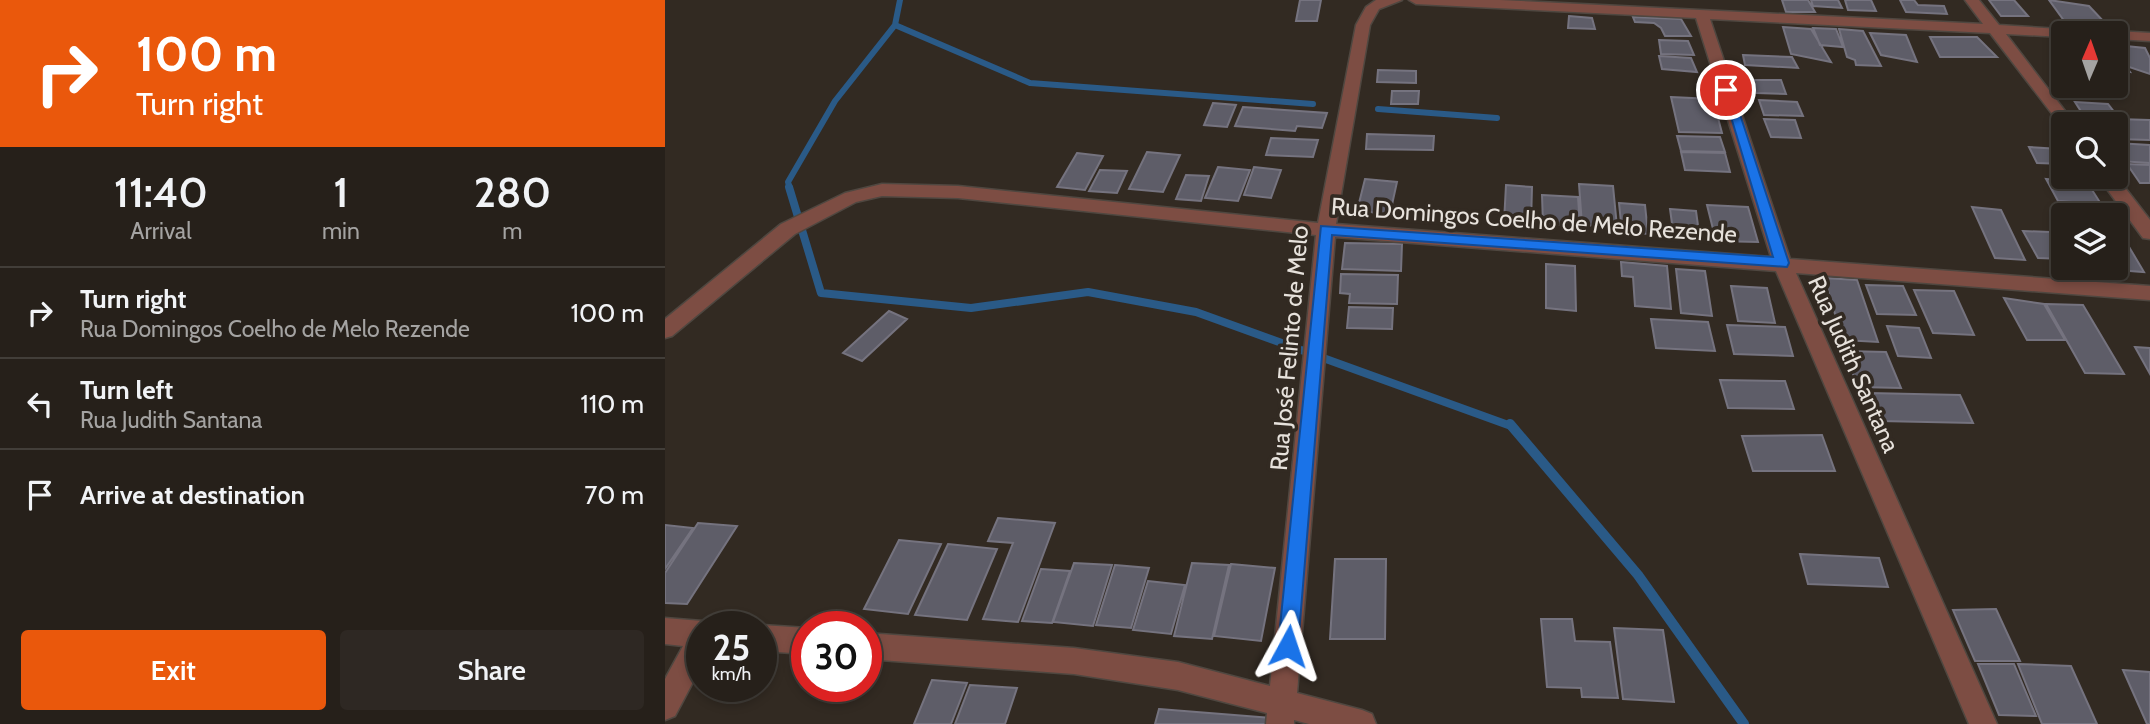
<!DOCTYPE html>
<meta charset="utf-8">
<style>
:root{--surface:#26201a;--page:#2e2823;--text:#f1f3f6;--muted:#a4a3a2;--line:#423e39;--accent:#ea580c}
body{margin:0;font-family:Cabin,sans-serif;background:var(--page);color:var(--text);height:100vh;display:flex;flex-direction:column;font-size:26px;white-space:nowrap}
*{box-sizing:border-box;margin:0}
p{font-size:23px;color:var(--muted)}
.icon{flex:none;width:38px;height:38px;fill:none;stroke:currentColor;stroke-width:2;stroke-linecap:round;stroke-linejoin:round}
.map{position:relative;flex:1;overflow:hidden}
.drawer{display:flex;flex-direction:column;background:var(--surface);width:665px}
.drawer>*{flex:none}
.banner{background:#ea580c;color:#fff;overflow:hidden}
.needle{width:46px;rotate:2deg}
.controls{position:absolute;left:1386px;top:21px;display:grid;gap:14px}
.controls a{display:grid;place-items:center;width:77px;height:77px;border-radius:7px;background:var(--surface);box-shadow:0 4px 10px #0003,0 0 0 2px var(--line);font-size:35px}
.speed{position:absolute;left:21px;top:611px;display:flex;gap:14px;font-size:35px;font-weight:700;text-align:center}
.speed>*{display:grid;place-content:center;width:91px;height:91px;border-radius:50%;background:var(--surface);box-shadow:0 4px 10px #0003,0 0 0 2px var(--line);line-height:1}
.speed small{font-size:18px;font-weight:400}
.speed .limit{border:10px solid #d22;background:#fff;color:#111}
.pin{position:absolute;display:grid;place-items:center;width:60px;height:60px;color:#fff;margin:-30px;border:4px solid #fff;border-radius:50%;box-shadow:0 2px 7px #0007}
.me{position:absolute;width:77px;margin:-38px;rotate:5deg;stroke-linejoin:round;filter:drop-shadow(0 0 5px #0008)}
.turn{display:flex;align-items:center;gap:24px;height:147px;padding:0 21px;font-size:32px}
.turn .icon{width:91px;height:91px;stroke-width:2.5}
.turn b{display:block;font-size:49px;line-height:60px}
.eta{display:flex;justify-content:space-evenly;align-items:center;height:119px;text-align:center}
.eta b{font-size:42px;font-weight:600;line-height:49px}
.cta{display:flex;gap:14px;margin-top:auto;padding:14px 21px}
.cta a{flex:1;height:80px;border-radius:7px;background:var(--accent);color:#fff;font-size:28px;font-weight:600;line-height:80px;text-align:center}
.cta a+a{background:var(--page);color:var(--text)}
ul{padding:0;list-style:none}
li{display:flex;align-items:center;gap:21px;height:91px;padding:0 21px;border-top:2px solid var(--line)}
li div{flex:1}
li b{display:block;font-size:26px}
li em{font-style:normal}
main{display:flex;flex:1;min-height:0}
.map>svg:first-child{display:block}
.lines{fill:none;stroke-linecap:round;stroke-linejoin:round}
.stream-far2{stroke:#2a5a87;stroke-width:6}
.stream-far1{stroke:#2a5a87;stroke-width:8}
.stream{stroke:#2a5a87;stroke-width:10}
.building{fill:#5e5d68;stroke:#75737f;stroke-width:2}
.minor-casing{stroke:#4f4740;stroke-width:3}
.minor{fill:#7d4d43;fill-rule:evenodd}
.route{fill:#1a73e8;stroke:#114b97;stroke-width:2}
.labels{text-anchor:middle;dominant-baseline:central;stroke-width:7;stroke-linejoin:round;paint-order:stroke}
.street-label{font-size:24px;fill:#e7e2dc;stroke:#322a22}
</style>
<main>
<section class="drawer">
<div class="banner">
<div class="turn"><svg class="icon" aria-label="right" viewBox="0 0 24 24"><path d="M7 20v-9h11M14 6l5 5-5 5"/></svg><div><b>100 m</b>Turn right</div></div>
</div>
<div class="eta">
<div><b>11:40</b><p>Arrival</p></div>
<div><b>1</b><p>min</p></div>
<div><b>280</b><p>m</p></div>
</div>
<ul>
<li><svg class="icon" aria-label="right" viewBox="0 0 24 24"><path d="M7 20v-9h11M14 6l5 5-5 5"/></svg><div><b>Turn right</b><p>Rua Domingos Coelho de Melo Rezende</p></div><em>100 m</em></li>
<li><svg class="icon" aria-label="left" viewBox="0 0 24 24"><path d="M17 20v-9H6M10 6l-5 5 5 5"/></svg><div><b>Turn left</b><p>Rua Judith Santana</p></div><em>110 m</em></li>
<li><svg class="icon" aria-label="arrive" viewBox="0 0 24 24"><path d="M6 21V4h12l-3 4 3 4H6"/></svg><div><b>Arrive at destination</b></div><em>70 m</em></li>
</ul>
<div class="cta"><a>Exit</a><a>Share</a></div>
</section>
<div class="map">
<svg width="1485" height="724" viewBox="0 0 1485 724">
<rect width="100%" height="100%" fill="#322a22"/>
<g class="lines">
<path class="stream-far2" d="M235 0 230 25 365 83 648 104
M713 109 832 118
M125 189 123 182 170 101 230 25"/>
<path class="stream-far1" d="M124 187 156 293 306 308 423 292 531 312 846 426"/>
<path class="stream" d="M845 424 973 575 1079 724"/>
</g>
<path class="building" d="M635 0H656L652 21H631Z
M1117 0H1143L1150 12H1121Z
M1146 0H1173L1177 8 1148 6Z
M1180 0H1206L1211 11 1183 10Z
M1235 0H1249L1253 5 1279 6 1282 14 1241 12Z
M1324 0H1349L1363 16H1336Z
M1384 0 1424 6 1442 25 1400 22Z
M904 16 927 18 930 29 903 28Z
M968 17 1016 19 1026 36H1000L996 28 989 23 970 22Z
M1118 27 1146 29 1166 62 1126 54Z
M1148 28 1171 29 1178 47 1155 45Z
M1174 29 1198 31 1216 66 1191 65 1190 60 1182 57Z
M1205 33 1241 35 1252 62 1216 55Z
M1265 37H1312L1332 57H1275Z
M994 40 1023 41 1029 55 996 54Z
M1451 45 1480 48 1485 58V74L1464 67Z
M1451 52 1465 72 1451 70Z
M1078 55 1127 57 1133 68 1080 65Z
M994 56 1026 58 1032 72 997 69Z
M713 70 751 71V83L712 82Z
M1086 80H1116L1121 94 1091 93Z
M727 91H754L753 104H726Z
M1006 97 1048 99 1057 133 1014 132Z
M1094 100 1132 102 1138 116 1099 115Z
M1410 102 1443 104 1453 117 1419 116Z
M548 103 571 105 562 127 539 125Z
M578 107 662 113 657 128 632 126 630 131 570 126Z
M1419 118 1485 120V140L1451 139V124H1424Z
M1099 119 1130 120 1136 138 1106 137Z
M702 134 769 136 768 150 701 149Z
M1012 136 1055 137 1060 152 1016 151Z
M606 138 653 140 648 157 601 155Z
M1451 143 1485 145V163L1454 161Z
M1364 147 1395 149 1398 164 1372 163Z
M482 152 515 155 498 192 464 189Z
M1016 152 1060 153 1065 172 1020 170Z
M412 153 438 156 420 190 392 187Z
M1462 164 1485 165V183H1475Z
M553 167 585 170 573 201 540 198Z
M589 167 616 170 606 198 579 195Z
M435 170 462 171 452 193 424 191Z
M521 175 544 176 536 201 511 199Z
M700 179 732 182 725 214 692 211Z
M1381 179 1422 182 1436 204 1393 201Z
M914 184 948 186 952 227 917 225Z
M841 185 867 187 866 224 839 222Z
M877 195 913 197 915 226 878 224Z
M954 203 980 205 983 234 957 232Z
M1042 205 1083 207 1093 242 1051 241Z
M1402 206 1441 208 1445 215H1408Z
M1307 207 1336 210 1360 260 1330 258Z
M1005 209 1031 211 1035 240 1009 238Z
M1451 225 1479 272 1438 269 1451 268Z
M1358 231 1385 232 1398 259 1373 258Z
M680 243 737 244 736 271 677 269Z
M956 262 1002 266 1006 309 970 306 968 277 957 276Z
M881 264 910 266 911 311 881 308Z
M1011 269 1040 271 1047 316 1016 313Z
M676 274 733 275 732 304 684 303 685 294 675 293Z
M1159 278 1192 280 1213 342 1178 340Z
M1201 285 1238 286 1251 315 1212 314Z
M1066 286 1102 288 1110 323 1073 321Z
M1249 290 1289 291 1309 335 1268 333Z
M1339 298 1379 304 1400 340H1362Z
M1381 304 1418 305 1459 374 1420 373Z
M684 307 728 308 727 329 682 328Z
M224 311 242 319 197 361 178 353Z
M986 319 1043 322 1050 351 991 348Z
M1062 325 1120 327 1128 356 1069 354Z
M1222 326 1254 328 1266 358 1233 356Z
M1470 347 1485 348V374Z
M1179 351 1221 352 1236 388 1193 387Z
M1055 380 1120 381 1129 409 1063 408Z
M1204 393 1295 395 1308 423 1215 421Z
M1157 435 1170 471H1088L1077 436Z
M333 518 390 523 353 622 318 619 348 543 323 541Z
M33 523 72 526 22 604 0 603V573Z
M0 525 28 528 0 569Z
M234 540 276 544 243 614 199 609Z
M283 544 332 549 302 620 250 615Z
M1135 554 1214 558 1223 587 1143 584Z
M670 559H721L720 639H665Z
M409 563 447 565 428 626 388 622Z
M527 563 564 565 547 639 509 636Z
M566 564 610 568 596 641 549 636Z
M450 565 484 568 466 628 431 625Z
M376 569 405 571 387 623 357 621Z
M483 581 520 585 506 634 468 630Z
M1331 609 1355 661H1310L1288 610Z
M876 619H907L910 641 945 642 953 698 917 697 916 688 882 687Z
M949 628 998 630 1009 702 958 699Z
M1313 664H1349L1371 716 1334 715Z
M1353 664 1406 666 1432 724H1377Z
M1458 670 1485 672V724H1482Z
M267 680 302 683 286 724H249Z
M305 685 352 688 340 724H290Z
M494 709 607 718 606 724H490Z"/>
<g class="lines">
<g class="minor-casing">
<path id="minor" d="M711 0H737L714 9 705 25 671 224 1106 257 1031 18 751 4 744 0H835L1318 24 1300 0H1314L1334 25 1411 30 1413 33H1398V37L1341 34 1410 124H1398V128L1325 33 1045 19 1125 259 1485 286V300L1131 273 1332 724H1304L1111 271 670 237 632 693 697 710 707 714 711 724H644L629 720V724H601L602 713 513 690 409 674 201 659V633L409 648 513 662 605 686 651 235 293 198 217 196 191 202 130 234 7 336 0 338V319L116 224 180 193 217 184 293 186 653 223 691 25 701 7Z
M1451 31 1485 33V41L1451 39V33H1445Z
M1451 176 1485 220V239L1478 238 1433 177Z
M0 618 37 621 47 626H37V665L10 716 0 720V679L18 646 0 644Z
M96 625 142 628V654L96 651V626H92Z"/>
</g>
<use href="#minor" class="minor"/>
</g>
<path class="route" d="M1057 87 1067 90 1124 263 1122 267 667 235 633 646 630 653 623 656 616 653 613 646 656 226 1108 257Z"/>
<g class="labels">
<g class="street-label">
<text transform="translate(869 220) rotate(4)">Rua Domingos Coelho de Melo Rezende</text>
<text transform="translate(624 348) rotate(-85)">Rua José Felinto de Melo</text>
<text transform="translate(1189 364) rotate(66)">Rua Judith Santana</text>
</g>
</g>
</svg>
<div class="controls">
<a><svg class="needle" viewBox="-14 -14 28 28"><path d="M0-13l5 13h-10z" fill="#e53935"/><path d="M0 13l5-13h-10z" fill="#a4a3a2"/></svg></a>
<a><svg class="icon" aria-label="search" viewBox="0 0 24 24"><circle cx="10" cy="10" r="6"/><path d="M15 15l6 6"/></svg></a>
<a><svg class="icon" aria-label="layers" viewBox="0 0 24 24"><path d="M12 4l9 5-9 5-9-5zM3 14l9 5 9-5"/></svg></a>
</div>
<div class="speed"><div>25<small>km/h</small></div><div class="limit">30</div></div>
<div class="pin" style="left:1061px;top:90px;background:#d93025"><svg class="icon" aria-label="arrive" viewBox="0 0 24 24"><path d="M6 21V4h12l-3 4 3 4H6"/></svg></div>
<svg class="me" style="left:623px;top:646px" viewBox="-20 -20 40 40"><path d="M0-17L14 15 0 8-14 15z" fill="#1a73e8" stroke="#fff" stroke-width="4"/></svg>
</div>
</main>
